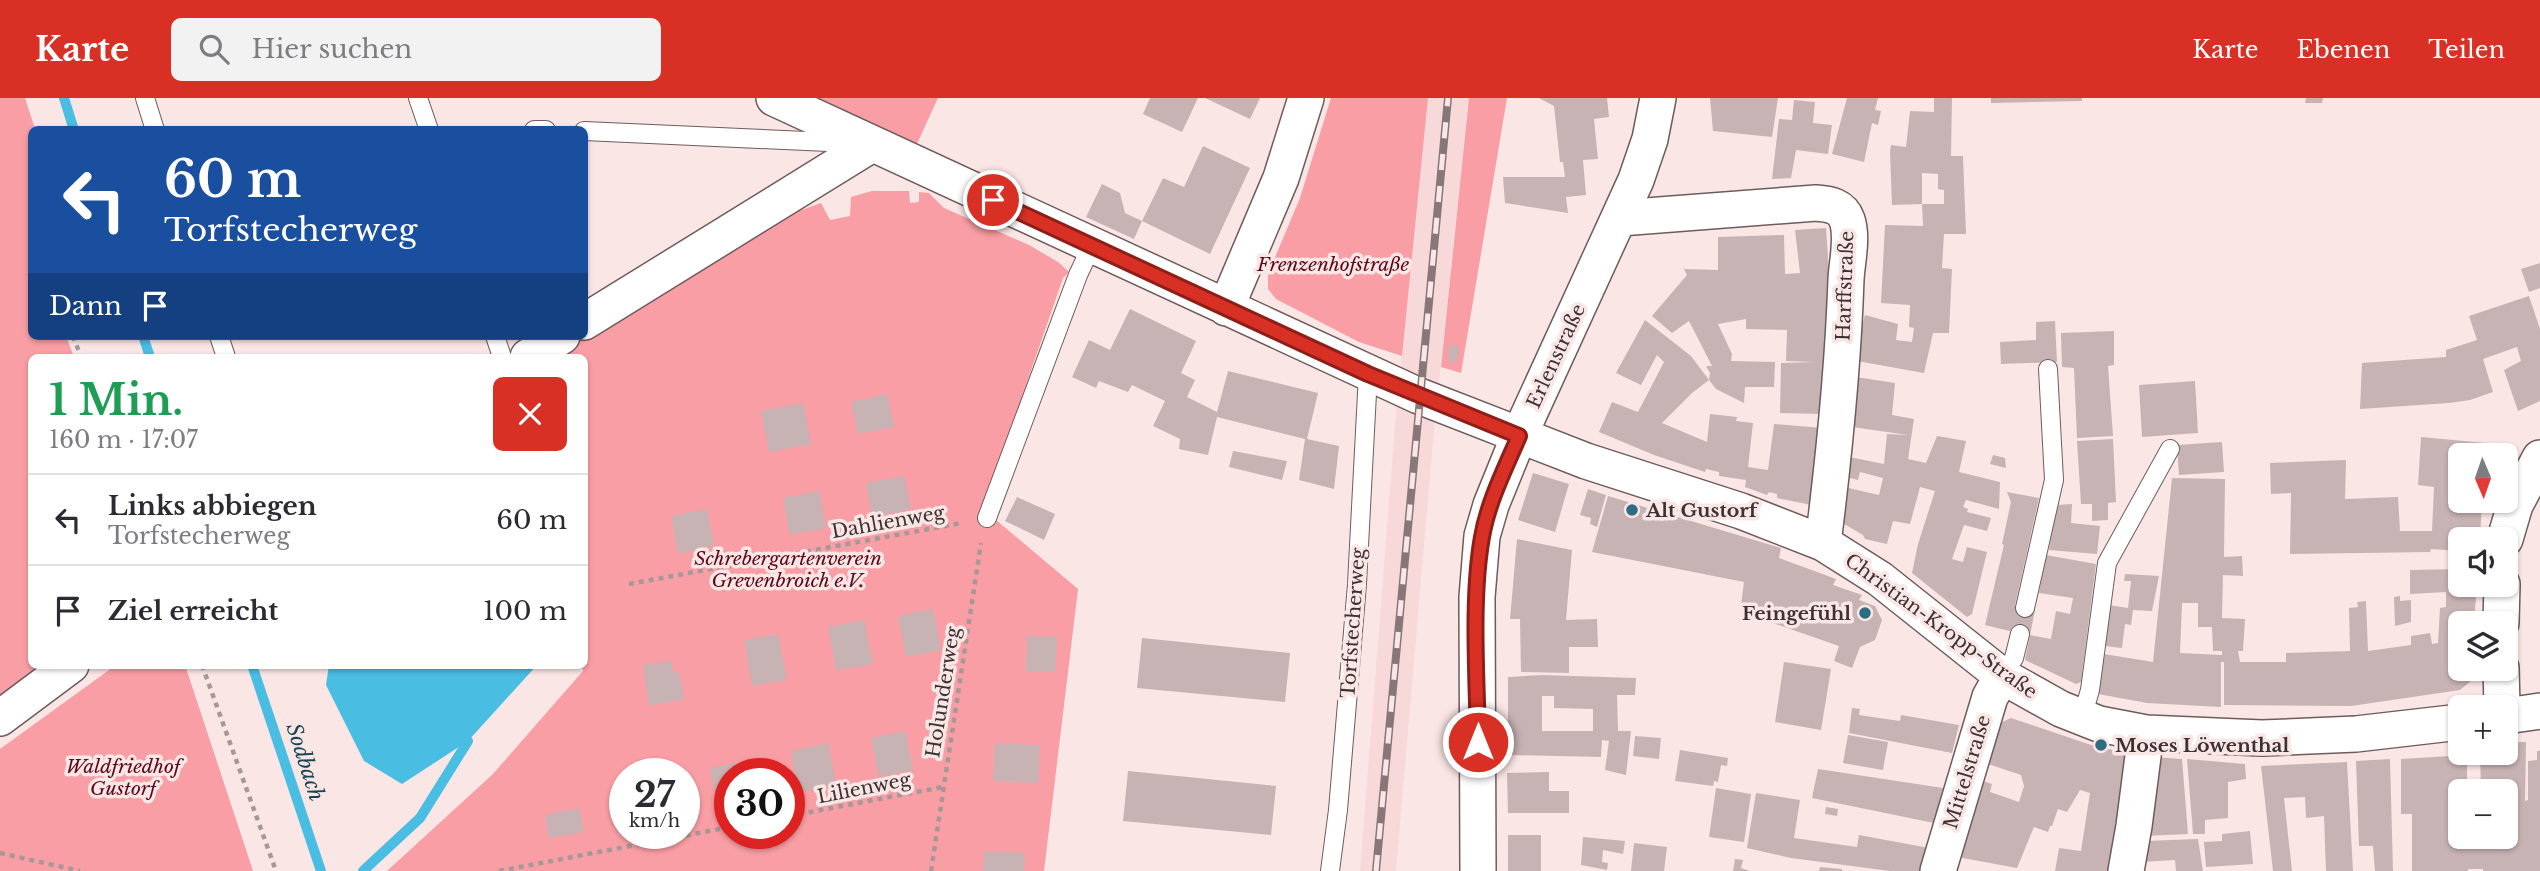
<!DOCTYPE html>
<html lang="de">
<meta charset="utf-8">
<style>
:root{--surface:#fff;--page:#f2f2f3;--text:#2b2b33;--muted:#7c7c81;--line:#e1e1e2;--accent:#d93025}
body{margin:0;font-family:"Libre Baskerville",serif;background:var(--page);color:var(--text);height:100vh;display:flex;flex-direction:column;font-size:26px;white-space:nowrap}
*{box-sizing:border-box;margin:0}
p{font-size:23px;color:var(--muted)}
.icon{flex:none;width:38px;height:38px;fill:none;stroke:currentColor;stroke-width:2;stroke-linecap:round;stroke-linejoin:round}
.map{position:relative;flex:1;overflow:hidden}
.drawer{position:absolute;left:28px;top:256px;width:560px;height:315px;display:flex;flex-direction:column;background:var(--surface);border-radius:10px;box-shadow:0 2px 5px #0004}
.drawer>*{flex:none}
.hud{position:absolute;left:28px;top:28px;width:560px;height:214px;border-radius:10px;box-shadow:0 2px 5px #0004;background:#1a4fa0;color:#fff;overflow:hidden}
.needle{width:46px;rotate:178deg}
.controls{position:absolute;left:2448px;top:345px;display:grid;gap:14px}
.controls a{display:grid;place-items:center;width:70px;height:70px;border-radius:10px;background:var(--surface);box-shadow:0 2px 5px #0004;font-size:35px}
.speed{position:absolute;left:609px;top:660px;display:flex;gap:14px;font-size:35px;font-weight:700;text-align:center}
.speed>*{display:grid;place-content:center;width:91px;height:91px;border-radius:50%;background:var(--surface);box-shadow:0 2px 5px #0004;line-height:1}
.speed small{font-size:18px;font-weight:400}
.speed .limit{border:10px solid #d22;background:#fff;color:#111}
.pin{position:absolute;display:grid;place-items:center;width:60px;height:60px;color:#fff;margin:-30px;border:4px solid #fff;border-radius:50%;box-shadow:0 2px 7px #0007}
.me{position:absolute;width:77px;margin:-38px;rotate:0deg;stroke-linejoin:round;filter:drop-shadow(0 0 5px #0008)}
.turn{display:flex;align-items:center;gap:24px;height:147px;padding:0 21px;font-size:32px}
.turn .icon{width:91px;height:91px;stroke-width:2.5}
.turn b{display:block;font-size:49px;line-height:60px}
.then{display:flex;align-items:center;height:66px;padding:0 21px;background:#0003;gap:14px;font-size:26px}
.round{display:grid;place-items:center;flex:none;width:74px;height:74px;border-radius:10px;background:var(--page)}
.summary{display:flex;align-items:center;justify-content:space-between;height:119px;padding:0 21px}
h1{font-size:42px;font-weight:700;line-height:52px;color:#1e9e55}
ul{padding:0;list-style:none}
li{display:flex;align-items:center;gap:21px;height:91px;padding:0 21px;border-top:2px solid var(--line)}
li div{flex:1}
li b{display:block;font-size:26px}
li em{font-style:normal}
header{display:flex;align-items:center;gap:42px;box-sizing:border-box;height:98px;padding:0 35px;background:var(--accent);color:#fff}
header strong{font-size:33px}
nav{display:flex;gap:38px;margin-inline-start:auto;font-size:24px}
.search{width:490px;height:63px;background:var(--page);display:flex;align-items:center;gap:18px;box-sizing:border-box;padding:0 24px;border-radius:10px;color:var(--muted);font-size:26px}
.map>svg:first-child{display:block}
.built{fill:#f7d9da}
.green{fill:#f99ea4;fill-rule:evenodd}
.water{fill:#4abde3}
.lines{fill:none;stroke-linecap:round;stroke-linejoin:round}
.stream{stroke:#4abde3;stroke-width:10}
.building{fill:#c8b3b4;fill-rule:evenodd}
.lane-casing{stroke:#6e5c5d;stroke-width:20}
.street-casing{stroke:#6e5c5d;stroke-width:38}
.path{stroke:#a79898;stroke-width:4.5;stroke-dasharray:5 5;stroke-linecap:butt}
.lane{stroke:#fff;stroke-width:18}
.street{stroke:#fff;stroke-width:35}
.rail-casing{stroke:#867879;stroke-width:8}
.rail{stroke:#fbe6e6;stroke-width:5;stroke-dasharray:16;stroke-linecap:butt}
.route-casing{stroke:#8d1f18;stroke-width:18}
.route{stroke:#d93025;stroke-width:12}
.poi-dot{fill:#2e6c82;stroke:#fbe6e6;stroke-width:2.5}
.labels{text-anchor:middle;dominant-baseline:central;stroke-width:7;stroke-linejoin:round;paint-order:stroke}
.park-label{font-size:19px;font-style:italic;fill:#5d071c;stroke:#fbe6e6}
.street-label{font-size:19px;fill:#3b3233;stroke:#fbe6e6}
.poi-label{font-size:19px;font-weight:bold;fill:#3b3233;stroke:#fbe6e6;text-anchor:start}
.water-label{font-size:21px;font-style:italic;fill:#154656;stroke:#fbe6e6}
</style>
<header>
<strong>Karte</strong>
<div class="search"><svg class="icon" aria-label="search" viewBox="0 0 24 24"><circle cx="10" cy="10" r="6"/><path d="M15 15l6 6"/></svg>Hier suchen</div>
<nav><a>Karte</a><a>Ebenen</a><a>Teilen</a></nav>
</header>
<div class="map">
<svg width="2540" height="773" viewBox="0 0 2540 773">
<rect width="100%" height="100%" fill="#fbe6e6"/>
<path class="built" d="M1428 0H1469L1434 331 1396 773H1360L1396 315Z"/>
<path class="green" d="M0 0H25L35 31 32 32V238H66L74 259H32V567H52L0 605Z
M811 0H938L916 48Z
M1331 0H1428L1402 258 1359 244 1276 201 1268 191V176L1300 100Z
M1469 0H1507L1461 275 1441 269Z
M872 93H909L910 105 919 104V94L929 95 944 110 1029 147 1058 164 1069 174 1063 180 983 411 1078 491 1044 773H387L493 676 583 573 582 567H584V259H552L776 121 821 105 830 122 850 118 851 99ZM625 676H684V735H625ZM730 676H789V735H730Z
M116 567H185L253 773H0V651Z"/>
<path class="water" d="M329 567H537L468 643 402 686 364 663 326 587Z"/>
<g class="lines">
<path class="stream" d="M64 0 74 32
M143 238 150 259
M252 567 321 773
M363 773 420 720 468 643"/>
</g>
<path class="building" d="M1150 0H1198L1182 34 1143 16Z
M1205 0H1260L1250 21Z
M1539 0H1607L1609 19 1594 21 1598 61 1583 62 1586 97 1566 99 1568 115 1505 105 1503 79H1565L1563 64H1560L1554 8Z
M1710 0H1778L1772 39 1713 33Z
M1847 0H1878L1875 12 1881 13 1878 27 1872 25 1864 64 1832 56Z
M1934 0H1952L1951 58H1963L1966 136H1944L1942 170 1952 171 1949 235H1933L1924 275 1857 263 1860 235 1865 217 1898 226 1896 242 1912 244 1914 230 1909 229 1910 207 1881 205 1885 127 1923 128 1922 106 1892 107 1890 54 1891 47 1906 49 1910 13 1934 14ZM1922 75 1938 76V91L1944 92V106H1922Z
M1991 0H2082V3L1991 5Z
M2306 0H2323L2322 5H2305Z
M1794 2 1815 4 1813 25 1832 27 1828 56 1796 52 1791 80 1772 81 1779 21 1792 22Z
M1203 48 1250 70 1210 156 1142 123 1163 80 1184 89Z
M1102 86 1120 95 1125 115 1142 123 1134 141 1086 119Z
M1826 130 1829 175 1824 316 1780 315 1781 265 1815 264 1786 263 1787 232 1746 231V221L1718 226 1732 256 1731 263 1775 264 1774 289H1745L1744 305 1716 291 1709 282 1692 295 1662 325 1707 344 1710 316 1737 319 1736 323 1753 325 1748 369 1768 372 1774 326 1823 330 1817 408 1777 400V396L1769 394 1767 397 1745 389 1746 382 1719 378V374L1706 371 1705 374 1654 357 1599 334 1612 304 1638 314 1664 264 1657 257 1641 287 1616 275 1645 222 1691 258 1709 282 1710 275 1706 268H1712L1689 223 1672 235 1652 218 1687 177 1684 171 1718 172V139L1784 137 1785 176 1800 175 1795 132Z
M2540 165V190L2529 194 2521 171Z
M2529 198 2540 231V303L2518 313 2504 272 2521 263 2517 249 2483 261 2493 294 2470 302 2449 305 2360 311 2362 265 2446 259V252L2477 242 2469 218Z
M1130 211 1196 243 1181 275 1195 282 1187 299 1217 314 1228 273 1318 295 1307 341 1339 348 1334 391 1299 382 1305 341 1217 319 1208 357 1179 351 1180 341 1153 328 1165 303 1132 287 1128 294 1099 283 1096 290 1072 279 1089 242 1110 252Z
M2055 223 2057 264 2001 266 2000 244 2036 242V224Z
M2114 233V267L2108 268 2113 338 2077 340 2074 270 2062 269 2061 235Z
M1449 247 1459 248 1457 264 1448 263Z
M1856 279 1895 285 1892 317 1914 321 1908 361 1926 365 1937 338 1966 343 1959 374 2000 384 1999 411 1966 402 1963 409 1968 411 1967 414 1991 420 1987 433 1964 427 1952 461 1963 464 1967 449 1987 454 1972 516 1967 519 1912 475 1918 446 1935 393 1920 389 1910 426 1893 423 1887 446 1865 441 1863 437 1839 423 1844 389 1879 397 1883 380 1860 374 1858 382 1846 379 1849 359 1884 366 1887 336 1908 337 1852 329Z
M2195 283 2198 335 2142 339 2139 287Z
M887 296 894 329 858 336 851 304Z
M803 305 811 346 769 354 761 313Z
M2421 339 2485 345V357H2460V402H2482L2480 441H2460V453L2431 451 2430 454 2290 456 2291 395 2271 396 2270 365 2346 362 2345 401 2398 399 2400 433H2432L2434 389 2418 387Z
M2113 341 2116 404 2108 405V422L2092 423V406H2081L2077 343Z
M2222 344 2224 374 2179 377 2177 347Z
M1233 353 1287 363 1282 382 1229 369Z
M1993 357 2005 360 2006 370 1990 366Z
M1533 375 1569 386 1555 434 1518 422Z
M904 378 911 411 872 419 866 385Z
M2172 380 2225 381 2224 459 2242 458 2243 478 2223 477 2222 520 2245 521 2243 553H2238L2240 564H2286V555L2350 553 2349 510 2358 509 2357 504 2366 503 2368 553 2411 547V538L2430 535 2432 546 2438 545 2440 510 2446 509V494L2410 496V472L2460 471V486H2477L2474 525H2460V570H2472L2471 583 2460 592 2351 608 2224 607V564H2221V609L2147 605 2098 596 2104 556 2153 564ZM2182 505H2198V529H2212L2213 553H2222V557L2180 555Z
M1588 391 1606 397 1597 429 1590 426 1591 420 1580 417Z
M819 393 826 430 790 437 783 400Z
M2007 394 2039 400 2015 507 2035 512 2030 537 2051 541 2056 513 2070 516 2073 500 2039 495 2046 457 2096 466 2081 584 2076 586 2025 562 2030 538 1985 527 2004 447 2002 446 2011 404Z
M1608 398 1781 450 1779 460 1836 481 1833 487 1862 497 1859 502 1875 508 1882 522 1875 542 1860 549 1852 570 1834 563 1839 548 1770 524 1771 512 1741 507 1744 484 1592 454Z
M1017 399 1055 416 1044 442 1005 423Z
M2072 406 2071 425 2100 428 2097 456 2049 452 2056 407Z
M707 411 714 448 678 456 671 418Z
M1517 441 1572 452 1566 522 1597 521 1598 549H1569V575L1521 574 1520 521H1510Z
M2125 476 2159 478 2152 513 2133 512 2131 527 2125 526 2122 550 2105 548 2109 507 2128 510 2131 483H2124Z
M2400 498V503L2411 502V524L2395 528 2394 499Z
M933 511 941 552 906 559 898 518Z
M864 522 873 566 836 572 828 529Z
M778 536 787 582 752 588 744 542Z
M1027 538 1057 539 1055 574 1026 573Z
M1142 540 1290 555 1285 604 1137 590Z
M671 563 673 575 679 574 684 601 649 608 643 567Z
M1784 564 1831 571 1821 632 1775 624Z
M1542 577 1636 580 1635 597H1617L1618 633H1631L1626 677 1605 672 1609 643 1602 642 1601 659 1508 657V579ZM1542 598H1554V610L1593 611V633H1542Z
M1852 610 1860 611 1859 617 1900 623 1901 617 1959 627 1952 655 1849 635Z
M2011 620 2097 649 2130 655 2114 773H2055L2059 750 2081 753 2090 695 2080 692 2067 714 2058 711 2052 728H2050L2048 734 2034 729 2017 770 1957 759 1980 682 1992 686 1990 694 2019 704 2024 688 2021 677 1985 665 1998 626Z
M905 633 913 672 879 679 871 640Z
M1848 637 1888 644 1883 672 1843 665Z
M1635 638 1661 640 1659 661 1633 658Z
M2506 644H2526L2525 703 2528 702V663L2537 662V653H2540V773H2483V771H2468V773H2412V716H2401V661L2467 657V693H2460V738H2506V693H2481L2480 654H2506Z
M828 645 836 687 799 694 791 653Z
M995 645 1040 647 1038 685 993 683Z
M1680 652 1728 660 1727 668 1721 667 1718 684 1714 683 1713 688 1675 683Z
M2154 659 2182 661 2188 736 2145 738Z
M2187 661 2245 666 2246 681 2228 684V720L2205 722V736H2193Z
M2390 661 2393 773H2375L2373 748H2359L2356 663Z
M743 664 745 676H730V709L718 711 710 670Z
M2347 664 2353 773H2326L2324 718 2306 720 2305 699 2284 700 2292 773H2273L2261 668Z
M1818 671 1943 690 1934 725 1812 700Z
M1128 673 1276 688 1271 737 1123 723Z
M1549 674V693H1569V715H1508L1507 675Z
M1716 690 1751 696 1744 744 1709 739Z
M1756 695 1800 702 1794 740 1857 749 1859 737 1929 750 1924 773H1890L1791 760 1747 750Z
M1826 709 1838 711 1837 718 1825 716Z
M579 710 584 734 549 740 545 717Z
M2250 733 2253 766 2206 769 2204 744 2222 743V736Z
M1508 737H1541V773H1508Z
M1583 739 1625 743 1623 756 1603 752 1602 764 1608 765 1607 772 1581 767Z
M2198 741 2203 773H2176L2175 762 2141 764 2145 743Z
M1634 745 1667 749 1664 773H1631Z
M984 753 1025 755 1024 773H983Z
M1735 761 1743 762 1741 770 1750 773H1733Z
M1820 769 1842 771V773H1819Z"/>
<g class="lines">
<g class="lane-casing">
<path id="lane" d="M145 0 155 32
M418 0 429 32
M534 32H546
M584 33 850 45
M219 238 226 259
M495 238 502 259
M987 420 1078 177 1092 147
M2025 510 2054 382 2048 271
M2002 578 2014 560 2020 536
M2082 620 2090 592 2107 465 2170 351
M1330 773 1338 712 1357 486 1368 276"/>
</g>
<g class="street-casing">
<path id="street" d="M774 0 1419 298 1586 363 1741 413 1823 445 1880 481 2002 578 2061 611 2099 626 2146 635 2262 640 2356 636 2460 624
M1620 120 1816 105C1830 106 1842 108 1847 122 1853 139 1847 164 1846 181 1843 270 1834 358 1823 445
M1226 210 1281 80 1306 0
M584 224 872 46
M528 259 562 238
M2505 441 2515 407 2540 360
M2501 525 2502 486
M2501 570 2502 609
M2506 618 2540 613
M0 620 71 567
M1478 773 1477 499 1482 438 1491 407 1519 338 1636 82 1650 41 1658 0
M1938 773 1990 599 2002 578
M2126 773 2134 728 2146 635"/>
</g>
<path class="path" d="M73 238 81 259
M629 486 962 425
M202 567 276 773
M789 718 943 689
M0 755 80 773
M499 773 730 729
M931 773 981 445"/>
<use href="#lane" class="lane"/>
<use href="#street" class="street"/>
<g class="rail-casing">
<path id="rail" d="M1376 773 1448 0"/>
</g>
<use href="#rail" class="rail"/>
</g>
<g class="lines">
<g class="route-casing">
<path id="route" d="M993 102 1368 276 1519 338C1505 371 1488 404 1482 439 1471 501 1477 580 1478 644"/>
</g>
<use href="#route" class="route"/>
</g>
<g class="poi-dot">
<circle cx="1632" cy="412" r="7"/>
<circle cx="1865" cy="515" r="7"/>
<circle cx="2101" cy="647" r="7"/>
</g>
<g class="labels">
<g class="park-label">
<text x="1333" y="166">Frenzenhofstraße</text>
<text x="788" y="460">Schrebergartenverein<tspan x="788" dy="22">Grevenbroich e.V.</tspan></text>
<text x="123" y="668">Waldfriedhof<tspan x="123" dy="22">Gustorf</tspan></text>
</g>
<g class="street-label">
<text transform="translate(1845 188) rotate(-88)">Harffstraße</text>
<text transform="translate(1556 258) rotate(-65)">Erlenstraße</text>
<text transform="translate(888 424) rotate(-10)">Dahlienweg</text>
<text transform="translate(1353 525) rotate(-86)">Torfstecherweg</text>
<text transform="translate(1941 528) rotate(36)">Christian-Kropp-Straße</text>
<text transform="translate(943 594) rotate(-81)">Holunderweg</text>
<text transform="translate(1967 674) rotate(-73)">Mittelstraße</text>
<text transform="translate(864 690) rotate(-11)">Lilienweg</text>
</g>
<g class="poi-label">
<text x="1646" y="412">Alt Gustorf</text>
<text x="1851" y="515" text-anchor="end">Feingefühl</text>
<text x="2115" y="647">Moses Löwenthal</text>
</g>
<g class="water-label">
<text transform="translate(305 664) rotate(72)">Sodbach</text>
</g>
</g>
</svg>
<div class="controls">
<a><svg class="needle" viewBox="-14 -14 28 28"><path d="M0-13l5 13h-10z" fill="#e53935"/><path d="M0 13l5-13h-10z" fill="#7c7c81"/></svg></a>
<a><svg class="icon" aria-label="sound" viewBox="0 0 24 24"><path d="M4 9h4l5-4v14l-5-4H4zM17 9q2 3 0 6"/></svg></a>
<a><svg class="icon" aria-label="layers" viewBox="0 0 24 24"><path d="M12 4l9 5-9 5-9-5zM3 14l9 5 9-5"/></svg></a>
<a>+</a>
<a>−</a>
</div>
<div class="speed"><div>27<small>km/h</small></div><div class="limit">30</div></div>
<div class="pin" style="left:993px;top:102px;background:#d93025"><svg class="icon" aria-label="arrive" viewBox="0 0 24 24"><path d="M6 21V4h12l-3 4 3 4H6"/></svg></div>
<svg class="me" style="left:1478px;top:644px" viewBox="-20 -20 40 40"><circle r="17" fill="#d93025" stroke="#fff" stroke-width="3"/><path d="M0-11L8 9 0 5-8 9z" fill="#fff"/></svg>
<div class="hud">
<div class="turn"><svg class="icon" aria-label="left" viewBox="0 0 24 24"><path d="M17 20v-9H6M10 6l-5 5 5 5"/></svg><div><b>60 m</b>Torfstecherweg</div></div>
<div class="then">Dann<svg class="icon" aria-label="arrive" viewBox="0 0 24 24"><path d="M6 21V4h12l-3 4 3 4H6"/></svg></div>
</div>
<section class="drawer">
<div class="summary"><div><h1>1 Min.</h1><p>160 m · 17:07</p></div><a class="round" style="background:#d93025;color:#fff"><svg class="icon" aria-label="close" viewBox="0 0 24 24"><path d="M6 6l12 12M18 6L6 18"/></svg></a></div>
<ul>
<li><svg class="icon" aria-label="left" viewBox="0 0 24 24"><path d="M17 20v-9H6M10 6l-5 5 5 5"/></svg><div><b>Links abbiegen</b><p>Torfstecherweg</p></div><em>60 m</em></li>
<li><svg class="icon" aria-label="arrive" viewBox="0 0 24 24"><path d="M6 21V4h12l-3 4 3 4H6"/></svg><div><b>Ziel erreicht</b></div><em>100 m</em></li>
</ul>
</section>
</div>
